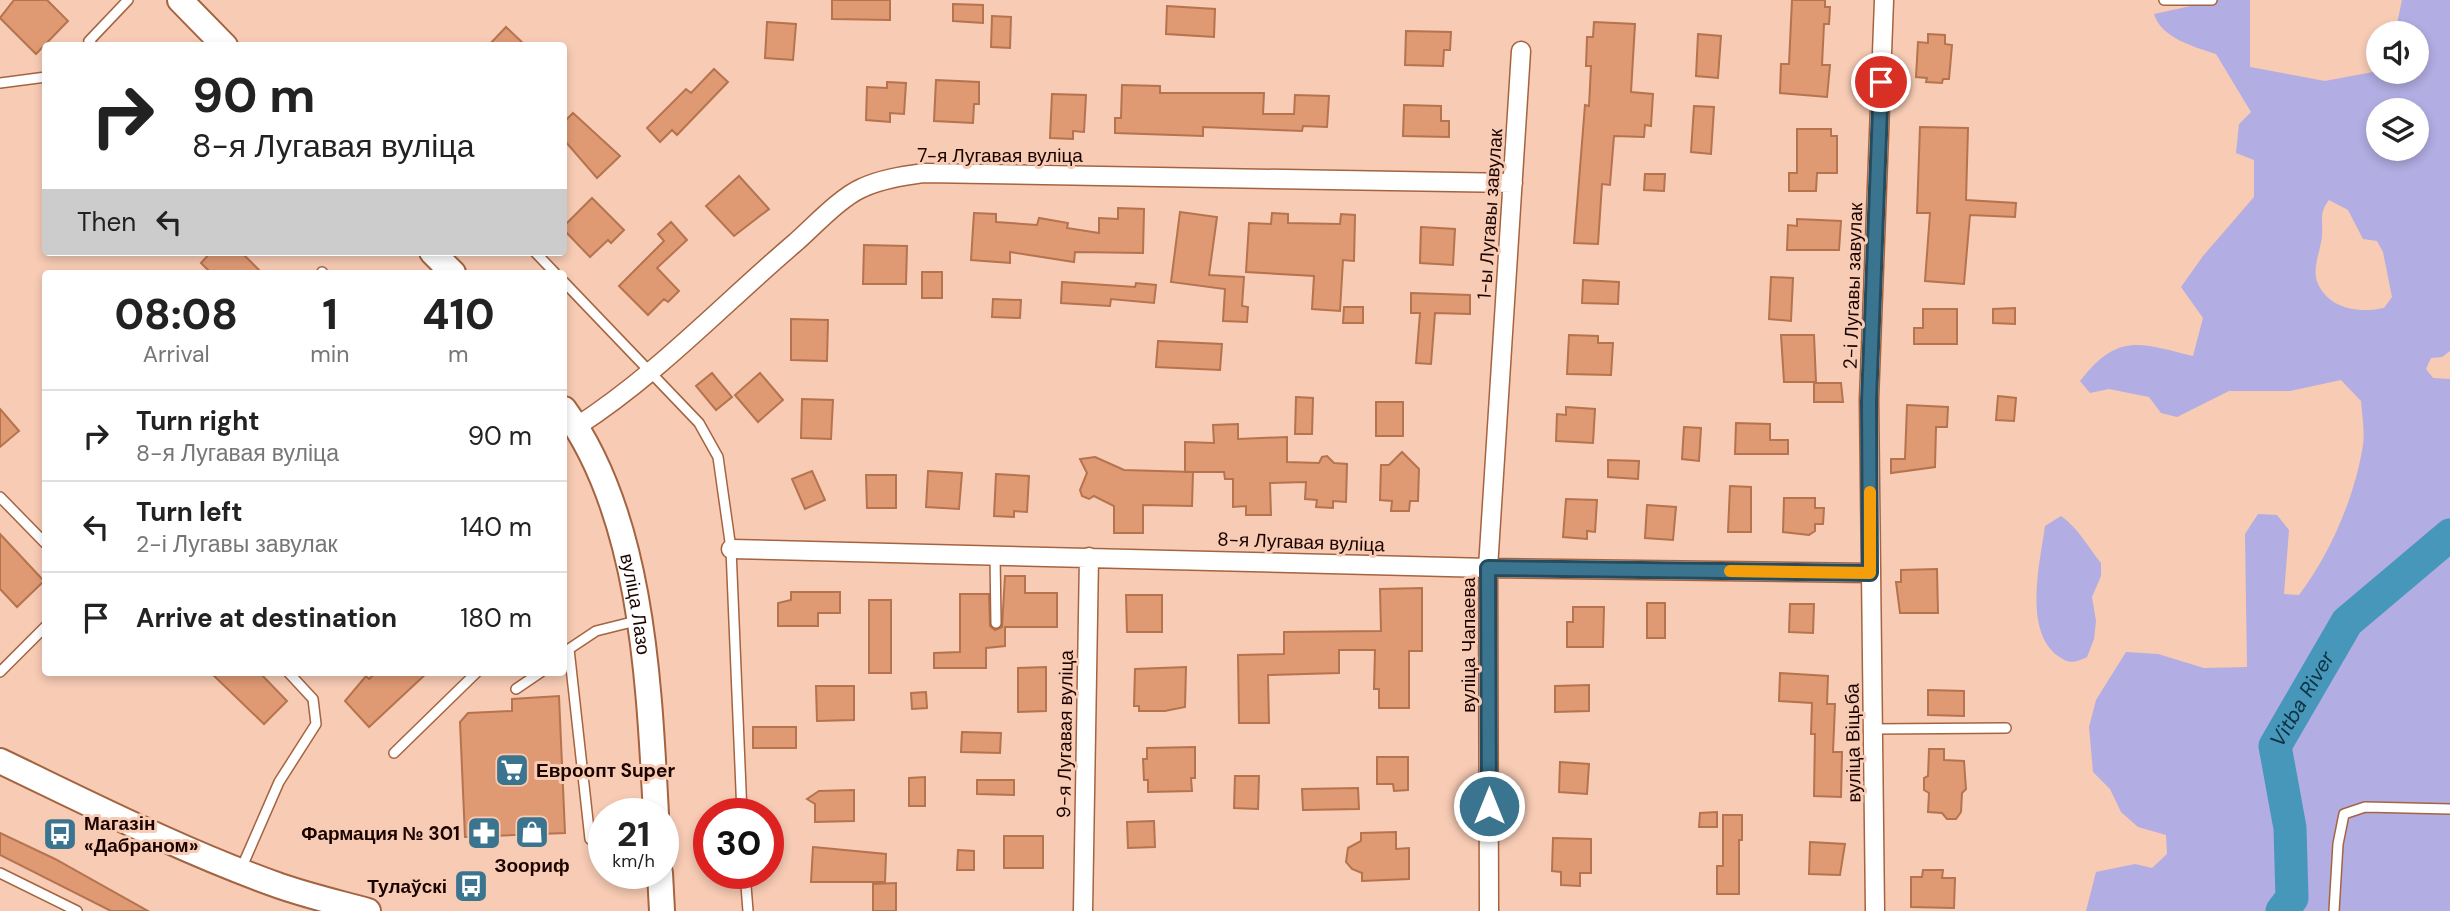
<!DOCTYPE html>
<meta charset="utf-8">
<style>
:root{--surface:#fff;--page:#f2f2f2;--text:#222;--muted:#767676;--line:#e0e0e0}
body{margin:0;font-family:"DM Sans",sans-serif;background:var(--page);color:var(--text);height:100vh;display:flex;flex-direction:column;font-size:26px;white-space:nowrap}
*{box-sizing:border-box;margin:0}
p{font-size:23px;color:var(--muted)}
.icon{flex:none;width:38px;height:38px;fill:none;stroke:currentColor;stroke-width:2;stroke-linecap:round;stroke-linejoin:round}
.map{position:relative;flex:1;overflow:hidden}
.drawer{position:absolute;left:42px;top:270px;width:525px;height:406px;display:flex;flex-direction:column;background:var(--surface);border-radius:7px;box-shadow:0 4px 10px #0003}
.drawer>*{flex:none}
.hud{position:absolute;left:42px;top:42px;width:525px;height:214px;border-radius:7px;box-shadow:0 4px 10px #0003;background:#fff;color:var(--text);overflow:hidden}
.fabs{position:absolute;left:2366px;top:21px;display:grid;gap:14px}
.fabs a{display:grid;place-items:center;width:63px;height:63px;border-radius:50%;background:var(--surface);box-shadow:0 4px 10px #0003;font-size:35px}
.speed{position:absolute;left:588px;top:798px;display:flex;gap:14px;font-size:35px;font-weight:700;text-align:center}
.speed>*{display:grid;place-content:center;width:91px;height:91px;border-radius:50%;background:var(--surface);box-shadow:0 4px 10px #0003;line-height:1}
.speed small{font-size:18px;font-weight:400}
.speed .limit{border:10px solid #d22;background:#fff;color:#111}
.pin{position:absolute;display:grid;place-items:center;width:60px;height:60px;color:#fff;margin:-30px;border:4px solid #fff;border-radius:50%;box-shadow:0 2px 7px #0007}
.me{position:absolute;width:77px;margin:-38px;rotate:0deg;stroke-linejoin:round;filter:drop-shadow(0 0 5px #0008)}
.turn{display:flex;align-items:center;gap:24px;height:147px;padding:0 35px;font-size:32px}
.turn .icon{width:91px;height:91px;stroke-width:2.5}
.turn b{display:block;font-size:49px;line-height:60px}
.then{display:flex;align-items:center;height:66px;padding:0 35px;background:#0003;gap:14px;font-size:26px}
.eta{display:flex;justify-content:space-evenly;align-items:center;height:119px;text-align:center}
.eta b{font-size:42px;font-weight:800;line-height:49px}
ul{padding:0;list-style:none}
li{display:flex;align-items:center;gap:21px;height:91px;padding:0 35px;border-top:2px solid var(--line)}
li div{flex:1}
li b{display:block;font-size:26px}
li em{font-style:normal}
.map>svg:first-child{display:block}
.green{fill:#b2ade2;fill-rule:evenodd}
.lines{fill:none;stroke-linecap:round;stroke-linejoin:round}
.river{stroke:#4797ba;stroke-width:33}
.building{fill:#df9a74;stroke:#b5734e;stroke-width:2}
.lane-casing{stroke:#a56440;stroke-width:12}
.street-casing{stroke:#a56440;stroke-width:21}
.secondary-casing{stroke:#a56440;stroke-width:28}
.lane{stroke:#fff;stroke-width:9}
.street{stroke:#fff;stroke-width:18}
.secondary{stroke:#fff;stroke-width:24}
.route-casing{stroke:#264b5c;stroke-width:18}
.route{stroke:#3b748e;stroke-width:12}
.slow{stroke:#f59e0b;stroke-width:12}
.labels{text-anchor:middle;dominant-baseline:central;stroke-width:6;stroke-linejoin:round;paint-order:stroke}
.street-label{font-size:19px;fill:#1b0400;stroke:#f7cbb4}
.poi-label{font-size:19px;font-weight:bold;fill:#1b0400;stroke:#f7cbb4;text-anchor:start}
.water-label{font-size:21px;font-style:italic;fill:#0d3242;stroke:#f7cbb4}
</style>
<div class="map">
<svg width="2450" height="911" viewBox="0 0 2450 911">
<rect width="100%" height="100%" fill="#f7cbb4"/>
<path class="green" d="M2189 0H2250V67L2325 81 2378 71 2417 72V33H2395L2402 0H2450V351L2442 357 2431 358 2426 369 2433 378 2450 379V911H2086L2096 872 2135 864 2152 868 2167 854 2166 835 2138 827 2121 812 2110 789 2093 772 2089 727 2096 700 2126 652 2158 654 2204 668 2247 667 2245 534 2258 514 2277 515 2289 530 2284 594 2299 595C2330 554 2355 497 2363 445 2365 432 2362 415 2361 401L2341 380 2290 391H2229L2177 417 2161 413 2149 397 2109 389 2090 393 2080 381C2118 332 2140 343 2193 356L2203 318 2181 287 2203 256 2254 197V160L2236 153 2239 124 2251 112 2216 54C2195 47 2161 38 2154 14L2191 6ZM2378 110H2417V149H2378ZM2329 200 2348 210 2363 239 2377 241 2383 252 2392 297 2384 308C2361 313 2330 310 2318 284 2311 269 2321 251 2322 235 2323 220 2319 212 2329 200Z
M2061 516C2079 529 2088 547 2101 563V576L2092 597 2096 621 2094 639 2087 657C2075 663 2069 664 2058 656 2023 630 2040 563 2045 526Z"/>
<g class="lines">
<path class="river" id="s1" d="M2282 911 2292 898 2290 828 2275 746 2347 622 2450 535"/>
</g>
<path class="building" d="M14 0H47L68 21 36 54 0 18Z
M832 0H890V20L832 19Z
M1792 0H1825V7H1830L1829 24H1824L1822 65H1830L1827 97 1780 93 1781 64H1789Z
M953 4 983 5V23L953 21Z
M1167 6 1215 9 1214 37 1166 34Z
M992 16 1011 17 1010 48 991 47Z
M767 22 796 24 793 60 765 58Z
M1594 22 1635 24 1631 92 1653 94 1651 126 1645 125 1644 137 1614 136 1610 185 1602 184 1598 244 1574 243 1585 105 1589 106 1591 66H1586L1587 37H1593Z
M506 27 526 46H488Z
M1406 31 1451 32 1450 50H1444L1443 66 1405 65Z
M1698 34 1721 36 1718 78 1696 76Z
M1928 34 1945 35V44L1952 45 1949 79H1943L1942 83 1926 82 1927 78 1916 77 1918 42 1928 43Z
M714 69 728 82 677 135 672 130 660 142 647 128 686 89 691 93Z
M936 80 979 82V104H974L973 123 934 121Z
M887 82 906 83 904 114 890 113V122L866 120 867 87 887 88Z
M1122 85 1160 86V93H1264L1263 114H1294L1295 95 1329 96 1327 127 1303 126 1302 131 1203 127V136L1115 133V118H1121Z
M1052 94 1086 95 1084 132 1073 131V139L1050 138Z
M1404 105 1441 106V121H1449V137L1403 136Z
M1694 106 1714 107 1711 154 1691 152Z
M573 113 620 156 597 178 564 140V122Z
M1920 127 1968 128 1966 200 2016 203 2015 217 1970 215 1964 284 1925 281 1930 213H1917Z
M1797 129H1831V136H1837V173H1817L1816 191H1789V173H1797Z
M1645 174H1665L1664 191 1644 190Z
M739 176 769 209 734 236 706 206Z
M592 198 624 230 611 243 608 240 590 257 564 230V226Z
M1118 208 1144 209 1143 253 1075 252 1074 262 1010 252V263L971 260 974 213 996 214V222L1037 225 1039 218 1068 223 1067 228 1099 233V218L1118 219Z
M1180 212 1217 217 1209 275 1244 277 1242 306 1248 307 1247 322 1223 321 1225 289 1171 282Z
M1272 213 1288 214V223L1340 224 1341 214 1355 215 1354 261 1343 260 1340 311 1312 309 1314 276 1246 272 1249 223 1271 224Z
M1797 219 1841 221 1839 250H1787L1788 225 1797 226Z
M671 222 687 240 657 268 679 291 668 302 664 299 648 315 619 286 664 241 658 234Z
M1421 227 1455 229 1453 265 1420 263Z
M864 245 907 246 906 284H863Z
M211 252H241L262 273H211L201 263Z
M922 272H942V298H922Z
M1771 277 1793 278 1791 321 1769 319Z
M1583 280 1619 282 1618 304 1582 303Z
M1062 282 1135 287 1136 283 1156 285 1154 303 1111 299 1110 306 1061 303Z
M1411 293 1470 295V314L1435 313 1431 364 1416 363 1420 313H1411Z
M993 299 1021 300 1020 318 992 317Z
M1344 307H1363V323H1343Z
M2015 308V324L1993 323V309Z
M1923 309H1957V344H1914V328H1923Z
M791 319 828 320 827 361 791 360Z
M1569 335 1598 336V343H1613L1611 375 1567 374Z
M1781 335H1814L1816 382H1784Z
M1158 341 1222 344 1220 370 1156 367Z
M712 373 732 397 716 410 696 386Z
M760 373 783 400 758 422 735 395Z
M1814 383H1841L1843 402H1814Z
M1998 396 2016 398 2014 421 1996 420Z
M1296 397 1313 398 1312 434H1295Z
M802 399 833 400 831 439 801 438Z
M1376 402H1403V436H1376Z
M1907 405 1948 407 1947 427H1936L1935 467 1891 473V459H1905Z
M1566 407 1595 409 1593 443 1556 441 1557 414 1566 415Z
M0 409 19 431 0 447Z
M1736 423 1770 424V440H1788V454H1735Z
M1238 424V439L1287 437V462L1319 463 1322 457 1327 456 1334 463 1347 464 1346 502 1333 501V508L1316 507 1317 500 1305 499 1306 482 1270 483 1271 515H1246V506L1233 507V479H1225L1224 472H1185V442L1214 443 1213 425Z
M1684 427 1701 428 1699 461 1682 459Z
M1402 452 1419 469 1418 501H1410L1409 511H1391L1392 501 1380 500 1381 465H1389Z
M1095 457 1124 470 1193 472 1192 506 1143 505V533H1114V506L1094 496 1089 499 1082 496 1080 490 1087 473 1080 459Z
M1608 460 1639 461 1638 479 1608 477Z
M812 471 825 500 805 509 792 479Z
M928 471 962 473 959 509 926 507Z
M996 474 1029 476 1027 512 1014 511V517L994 516Z
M866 475H896V508H867Z
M1730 486 1751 487V532H1728Z
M1784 498H1815V508H1824L1823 524H1815V531L1809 535 1783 532Z
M1566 499 1597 500 1595 532 1587 531V539L1563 537Z
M1647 505 1676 507 1673 540 1645 538Z
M0 534 44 581 17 607 0 589Z
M1937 569 1938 613H1900L1896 582H1901V570Z
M1005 576H1025V593H1057V627H1005V646L986 648V668H934V653L960 652V594H989L990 626 995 630 1002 627Z
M1422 588V651H1409V708H1379V689H1374L1375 650H1339V673L1268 675 1269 723H1239L1238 655 1284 654V632L1381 631 1380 589Z
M791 592H840V613H818V626H778V603L791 600Z
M1126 595H1162V632H1127Z
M869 600H891V673H869Z
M1647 603H1665V638H1647Z
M1790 604H1814L1813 633 1789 632Z
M1573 607H1604L1603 647H1567V622H1573Z
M1046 667V711L1018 712V668Z
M1186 667 1185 707 1165 711H1139V706H1134L1135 669Z
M210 672H259L287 701 264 724Z
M376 672H428L369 727 345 701 366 676 369 679Z
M1780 673 1828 676 1827 704H1835L1833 752H1842L1841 797 1814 796 1815 734H1811L1812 703 1779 701Z
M1589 685V711L1555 712V686Z
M816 686H854V720L817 721Z
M1928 690 1964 691V716L1928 715Z
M926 692 927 708 912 709 911 693Z
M559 696 565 833 465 837 460 722 468 713 512 711V699Z
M753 727H796V748H753Z
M962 732 1001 733 1000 753 961 752Z
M1195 747V778H1191L1192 791 1148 792V780H1144L1143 759H1147V748Z
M1929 749H1944V760L1964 761 1966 789 1962 793 1961 812 1956 819H1947L1942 813 1928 812 1929 793 1924 790V778L1928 776Z
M1377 757H1408V790L1394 791 1393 784H1377Z
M1560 762 1589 764 1587 794 1559 792Z
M1235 776H1259L1258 809 1234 808Z
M925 777V806H909V778Z
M977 780H1014V795L977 794Z
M1358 788 1359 809 1303 810 1302 789Z
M854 790V821L815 822V804L807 799 819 791Z
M1717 812V827H1699L1700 813Z
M1723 815H1742V840H1739V894H1717V866H1723Z
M1154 821 1155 847 1128 848 1127 822Z
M1396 832V849L1409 848V879L1362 881V873L1352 869 1346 862 1348 848 1361 841V833Z
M0 833 55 859 148 911H111L0 855Z
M1004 836H1043V868H1004Z
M1553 838 1591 839V873H1580V886L1561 885V872L1552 871Z
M1810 842 1845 844 1840 875 1809 874Z
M813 847 886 854 885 882H811Z
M958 850 974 851V870H957Z
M1923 870H1943L1942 878H1955L1954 908 1911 907V877H1922Z
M896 883V911H873V884Z"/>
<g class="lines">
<g class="lane-casing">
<path id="lane" d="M2164 0H2212
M93 46 89 41 128 0
M0 83 46 77
M535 252 555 273
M322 272 323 273
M564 282 699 423 718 457 731 549 742 814
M0 497 46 544
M995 555 996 623
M0 672 46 626
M516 689 541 672
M1874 729 2006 728
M394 753 477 672
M590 839 569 649 596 631 636 621
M241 869 279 782 316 724 313 699 288 672
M0 873 77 911
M745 873 748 911
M2334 911 2338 844 2344 814 2365 807 2450 809"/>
</g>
<g class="street-casing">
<path id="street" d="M576 427C657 375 723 304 796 242 814 226 841 197 862 188 881 179 903 176 924 173L1513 183
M731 549 1488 568 1870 573
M1083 911 1089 557
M1489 911 1488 568 1521 51
M1875 911 1869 400 1884 0"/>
</g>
<g class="secondary-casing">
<g id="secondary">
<path d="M180 0 225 46"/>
<path d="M432 252 453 273"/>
<path id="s2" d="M564 409C643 517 649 685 656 814"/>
<path d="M0 761C92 805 184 852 280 886 309 896 339 903 368 911"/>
<path d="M660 873 662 911"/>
</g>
</g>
<use href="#lane" class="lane"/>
<use href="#street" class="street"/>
<use href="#secondary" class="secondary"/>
</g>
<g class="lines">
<g class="route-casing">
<path id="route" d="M1489 806 1488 568 1870 573 1869 401 1881 82"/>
</g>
<use href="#route" class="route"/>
<path class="slow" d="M1730 571 1870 573V492"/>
</g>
<defs>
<g id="supermarket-square" transform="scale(1.75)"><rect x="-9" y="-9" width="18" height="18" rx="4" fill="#3b748e" stroke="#f7cbb4"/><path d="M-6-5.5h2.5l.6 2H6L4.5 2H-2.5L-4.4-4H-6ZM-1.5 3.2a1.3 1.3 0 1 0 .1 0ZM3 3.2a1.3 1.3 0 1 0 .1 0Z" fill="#fff"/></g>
<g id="shop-square" transform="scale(1.75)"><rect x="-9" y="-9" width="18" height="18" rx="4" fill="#3b748e" stroke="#f7cbb4"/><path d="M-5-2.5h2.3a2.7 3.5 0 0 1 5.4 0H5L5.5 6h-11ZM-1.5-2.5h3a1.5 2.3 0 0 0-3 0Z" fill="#fff"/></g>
<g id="pharmacy-square" transform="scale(1.75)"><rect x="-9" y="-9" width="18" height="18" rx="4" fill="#3b748e" stroke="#f7cbb4"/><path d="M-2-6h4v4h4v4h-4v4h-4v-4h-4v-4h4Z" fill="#fff"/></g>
<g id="bus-square" transform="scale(1.75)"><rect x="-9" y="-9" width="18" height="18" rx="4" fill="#3b748e" stroke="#f7cbb4"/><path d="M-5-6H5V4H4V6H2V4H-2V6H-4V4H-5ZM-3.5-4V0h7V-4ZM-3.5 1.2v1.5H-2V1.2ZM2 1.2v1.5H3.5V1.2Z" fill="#fff"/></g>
</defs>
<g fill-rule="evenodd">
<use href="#supermarket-square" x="512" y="770"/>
<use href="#shop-square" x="532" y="832"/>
<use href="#pharmacy-square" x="484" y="833"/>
<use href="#bus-square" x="60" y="834"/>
<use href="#bus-square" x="471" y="886"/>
</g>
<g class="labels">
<g class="street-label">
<text x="1000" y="155">7-я Лугавая вуліца</text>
<text transform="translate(1490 214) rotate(-86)">1-ы Лугавы завулак</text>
<text transform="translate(1853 286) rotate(-88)">2-і Лугавы завулак</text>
<text transform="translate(1301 542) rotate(2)">8-я Лугавая вуліца</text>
<text stroke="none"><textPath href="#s2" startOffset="210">вуліца Лазо</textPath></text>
<text transform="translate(1468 645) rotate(-90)">вуліца Чапаева</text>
<text transform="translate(1065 734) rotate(-89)">9-я Лугавая вуліца</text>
<text transform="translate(1853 743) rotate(-91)">вуліца Віцьба</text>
</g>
<g class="poi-label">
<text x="536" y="770">Евроопт Super</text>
<text x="84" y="823">Магазін<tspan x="84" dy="22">«Дабраном»</tspan></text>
<text x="460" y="833" text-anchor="end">Фармация № 301</text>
<text x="532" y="865" text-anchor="middle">Зоориф</text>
<text x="447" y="886" text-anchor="end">Тулаўскі</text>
</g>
<g class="water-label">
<text stroke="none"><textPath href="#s1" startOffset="224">Vitba River</textPath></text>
</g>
</g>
</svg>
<div class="fabs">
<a><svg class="icon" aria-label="sound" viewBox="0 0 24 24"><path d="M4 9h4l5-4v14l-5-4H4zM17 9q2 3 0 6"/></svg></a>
<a><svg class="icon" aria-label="layers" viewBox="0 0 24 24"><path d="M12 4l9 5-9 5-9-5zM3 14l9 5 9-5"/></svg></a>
</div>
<div class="speed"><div>21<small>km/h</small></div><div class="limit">30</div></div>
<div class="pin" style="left:1881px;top:82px;background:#d93025"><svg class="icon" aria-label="arrive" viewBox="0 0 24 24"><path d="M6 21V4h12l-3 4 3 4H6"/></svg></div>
<svg class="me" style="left:1489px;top:806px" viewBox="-20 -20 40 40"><circle r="17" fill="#3b748e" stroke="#fff" stroke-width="3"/><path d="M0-11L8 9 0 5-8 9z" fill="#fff"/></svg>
<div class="hud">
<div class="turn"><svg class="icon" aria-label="right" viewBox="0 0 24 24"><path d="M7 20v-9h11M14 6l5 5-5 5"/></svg><div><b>90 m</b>8-я Лугавая вуліца</div></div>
<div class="then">Then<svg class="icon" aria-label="left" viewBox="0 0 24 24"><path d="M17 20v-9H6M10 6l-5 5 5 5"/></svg></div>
</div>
<section class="drawer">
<div class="eta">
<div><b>08:08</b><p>Arrival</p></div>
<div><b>1</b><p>min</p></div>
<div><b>410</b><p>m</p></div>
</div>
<ul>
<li><svg class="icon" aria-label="right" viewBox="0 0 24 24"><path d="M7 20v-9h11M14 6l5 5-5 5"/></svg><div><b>Turn right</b><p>8-я Лугавая вуліца</p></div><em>90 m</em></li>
<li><svg class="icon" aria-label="left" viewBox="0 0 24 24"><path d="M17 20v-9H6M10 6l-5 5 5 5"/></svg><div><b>Turn left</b><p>2-і Лугавы завулак</p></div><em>140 m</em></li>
<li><svg class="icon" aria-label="arrive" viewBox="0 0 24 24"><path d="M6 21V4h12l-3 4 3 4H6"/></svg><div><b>Arrive at destination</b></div><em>180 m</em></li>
</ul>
</section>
</div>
